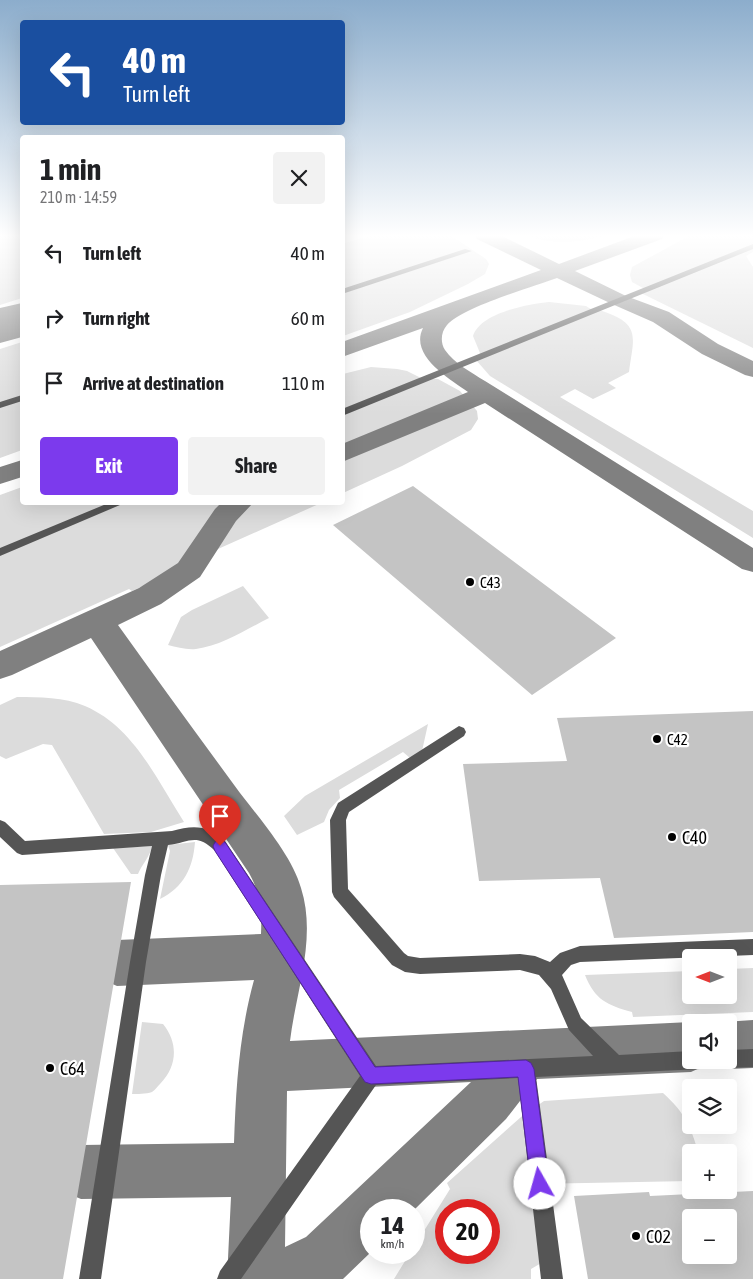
<!DOCTYPE html>
<meta charset="utf-8">
<style>
:root{--surface:#fff;--page:#f2f2f2;--text:#202124;--muted:#757577;--accent:#7c3aed}
body{margin:0;font-family:"Asap Condensed",sans-serif;background:var(--page);color:var(--text);height:100vh;display:flex;flex-direction:column;font-size:19px;white-space:nowrap}
*{box-sizing:border-box;margin:0}
p{font-size:16px;color:var(--muted)}
.icon{flex:none;width:28px;height:28px;fill:none;stroke:currentColor;stroke-width:2;stroke-linecap:round;stroke-linejoin:round}
.map{position:relative;flex:1;overflow:hidden}
.sheet{position:absolute;left:20px;top:135px;width:325px;height:370px;display:flex;flex-direction:column;background:var(--surface);border-radius:5px;box-shadow:0 5px 20px #0002}
.sheet>*{flex:none}
.top-card{position:absolute;left:20px;top:20px;width:325px;height:105px;border-radius:5px;box-shadow:0 5px 20px #0002;background:#1a4fa0;color:#fff;overflow:hidden}
.needle{width:32px;rotate:270deg}
.tools{position:absolute;left:682px;top:949px;display:grid;gap:10px}
.tools a{display:grid;place-items:center;width:55px;height:55px;border-radius:5px;background:var(--surface);box-shadow:0 5px 20px #0002;font-size:25px}
.speed{position:absolute;left:360px;top:1199px;display:flex;gap:10px;font-size:25px;font-weight:700;text-align:center}
.speed>*{display:grid;place-content:center;width:65px;height:65px;border-radius:50%;background:var(--surface);box-shadow:0 5px 20px #0002;line-height:1}
.speed small{font-size:12px;font-weight:400}
.speed .limit{border:8px solid #d22;background:#fff;color:#111}
.pin{position:absolute;display:grid;place-items:center;width:42px;height:42px;color:#fff;margin:-51px -21px;border-radius:50% 50% 50% 0;rotate:-45deg;box-shadow:0 0 5px #0007}
.pin .icon{rotate:45deg}
.me{position:absolute;width:55px;margin:-28px;rotate:353deg;stroke-linejoin:round;filter:drop-shadow(0 0 4px #0008)}
.turn{display:flex;align-items:center;gap:18px;height:105px;padding:0 20px;font-size:22px}
.turn .icon{width:65px;height:65px;stroke-width:2.5}
.turn b{display:block;font-size:35px;line-height:42px}
.round{display:grid;place-items:center;flex:none;width:52px;height:52px;border-radius:5px;background:var(--page)}
.overview{display:flex;align-items:center;justify-content:space-between;height:85px;padding:0 20px}
h1{font-size:30px;font-weight:700;line-height:38px}
.cta{display:flex;gap:10px;margin-top:auto;padding:10px 20px}
.cta a{flex:1;height:58px;border-radius:5px;background:var(--accent);color:#fff;font-size:20px;font-weight:700;line-height:58px;text-align:center}
.cta a+a{background:var(--page);color:var(--text)}
ul{padding:0;list-style:none}
li{display:flex;align-items:center;gap:15px;height:65px;padding:0 20px}
li div{flex:1}
li b{display:block;font-size:19px}
li em{font-style:normal}
.map>svg:first-child{display:block}
.green{fill:#dcdcdc;fill-rule:evenodd}
.lines{fill:none;stroke-linecap:round;stroke-linejoin:round}
.taxiway{fill:#808080;fill-rule:evenodd}
.runway{fill:#808080;fill-rule:evenodd}
.building{fill:#c4c4c4;fill-rule:evenodd}
.minor{fill:#555;fill-rule:evenodd}
.route{fill:#7c3aed;stroke:#51269a}
.poi-dot{fill:#000;stroke:#fff;stroke-width:2}
.labels{text-anchor:middle;dominant-baseline:central;stroke-width:4.5;stroke-linejoin:round;paint-order:stroke}
.poi-label{font-size:15px;fill:#000;stroke:#fff;text-anchor:start}
.near-poi-label{font-size:18px;fill:#000;stroke:#fff;text-anchor:start}
</style>
<div class="map">
<svg width="753" height="1279" viewBox="0 0 753 1279">
<rect width="100%" height="100%" fill="#fff"/>
<path class="green" d="M0 235H22V298L0 305Z
M372 235H450L486 259 489 264 485 274 468 284 410 312 343 336 342 244Z
M525 235H607C578 243 553 245 525 235Z
M691 235H753V252L746 256 753 267V348L643 294V288L632 282 630 275 632 267Z
M549 302 586 306C592 311 598 309 605 312 642 325 633 339 629 372L608 383 616 388 593 399 575 389 560 397 753 511V538L490 376 476 360 480 353 473 336C480 313 528 304 549 302Z
M22 342V450L0 458V349Z
M371 367 397 369 407 371 421 378 438 379 460 391 477 411 478 419 471 430 402 466 343 493V374Z
M22 487V502L321 503 162 574 163 577 132 591 129 589 0 647V495Z
M243 586 269 618C247 629 221 646 196 649 186 650 177 647 168 645L181 617 192 610Z
M17 697C39 697 64 697 85 706 134 727 157 780 184 822L151 832 104 834 52 745 43 744 6 759 0 756V705Z
M428 724 422 751 410 758 403 752 339 790 340 798 329 810 324 822 297 835 284 816 305 796Z
M195 842C193 868 184 887 160 899L170 851 168 845Z
M152 846C150 857 142 864 138 874H131L113 848Z
M753 968V1012L633 1017 632 1012C607 1005 595 1000 585 975L691 971V995H729V969Z
M142 1022 163 1024C178 1042 178 1066 160 1084 158 1086 155 1090 152 1092 146 1094 137 1094 132 1094Z
M663 1093C684 1112 691 1126 698 1152H691V1181L533 1184 543 1262 531 1269V1279H394L410 1253 414 1252V1247L450 1189 447 1183 521 1117 544 1101ZM446 1210H489V1252H446Z"/>
<g class="lines">
<path class="taxiway" d="M475 235H500L559 264 637 235H664L662 239 575 271 626 296 669 312 718 344 753 361V377L745 375 702 354 653 322 612 304 557 278C532 287 463 307 447 325 441 332 440 342 445 350 454 363 472 373 485 381L753 548V572L742 569 485 403 342 462V444L468 392C450 379 409 356 423 328L342 357V342L541 270 477 239Z
M22 460V477L0 484V467Z
M222 502H254L236 521 200 577 161 604 118 625C158 681 199 737 240 793 260 819 292 856 301 888 317 938 296 991 290 1041L691 1022V1060H710L708 1064 691 1072 537 1079 506 1119 414 1210H371V1252L343 1279H227L231 1197 81 1199 62 1191 54 1172 62 1153 81 1145 234 1143C236 1087 239 1035 254 980L117 986 101 979 94 963 101 947 117 940 261 934C262 909 261 895 249 873L91 638 12 675 0 679V651L139 588 178 563 215 509ZM471 1082 306 1237 285 1247 287 1091Z
M753 1020V1068L729 1069 712 1062 711 1060H729V1022H724Z"/>
<path class="runway" d="M22 303V337L0 343V308Z"/>
</g>
<path class="building" d="M413 486 616 638 532 695 333 525Z
M753 711V932L614 938 600 878 479 881 463 764 567 761 557 718Z
M131 882 63 1279H0V885Z
M753 1191V1279H588L574 1196 649 1192 650 1196ZM691 1218H729V1255H691Z"/>
<g class="lines">
<path class="minor" d="M753 244V249L342 416V409Z
M465 249 472 251 342 294V289Z
M22 395V401L0 408V402Z
M111 502H127L0 556V548Z
M459 726 464 728 466 732 464 736 349 812 346 820 348 889 404 953 408 956 420 958 520 954 535 956 550 962 560 953 580 946 753 939V955L580 962 571 965 562 975 581 1018 619 1055 691 1051V1060H709L706 1066 700 1069 536 1077 563 1279H541L518 1078 376 1085 241 1279H217L220 1271 360 1076 215 851C196 832 189 843 168 845L161 875 146 962 101 1279H79L130 962 145 875 152 846 22 855 17 853 0 837V820L5 822 25 841 172 831C193 825 209 825 225 841L376 1066 593 1056 569 1030 551 989 539 975 520 970 420 974 405 972 392 965 334 897 332 892 330 820 338 803Z
M753 1049V1067L729 1068 723 1065 720 1060H729V1050Z"/>
</g>
<linearGradient id="sky" x2="0" y2="1"><stop stop-color="#8cadcc"/><stop offset="0.57" stop-color="#fff"/><stop offset="1" stop-color="#fff" stop-opacity="0"/></linearGradient>
<rect width="753" height="414" fill="url(#sky)"/>
<path class="route" d="M220 840 225 842 375 1067 526 1060 531 1063 534 1069 549 1184 547 1190 540 1193 534 1190 531 1184 518 1077 371 1084 365 1082 215 851 213 846 215 842Z"/>
<g class="poi-dot">
<circle cx="470" cy="582" r="5"/>
<circle cx="657" cy="739" r="5"/>
<circle cx="672" cy="837" r="5"/>
<circle cx="50" cy="1068" r="5"/>
<circle cx="636" cy="1236" r="5"/>
</g>
<g class="labels">
<g class="poi-label">
<text x="480" y="582">C43</text>
<text x="667" y="739">C42</text>
</g>
<g class="near-poi-label">
<text x="682" y="837">C40</text>
<text x="60" y="1068">C64</text>
<text x="646" y="1236">C02</text>
</g>
</g>
</svg>
<div class="tools">
<a><svg class="needle" viewBox="-14 -14 28 28"><path d="M0-13l5 13h-10z" fill="#e53935"/><path d="M0 13l5-13h-10z" fill="#757577"/></svg></a>
<a><svg class="icon" aria-label="sound" viewBox="0 0 24 24"><path d="M4 9h4l5-4v14l-5-4H4zM17 9q2 3 0 6"/></svg></a>
<a><svg class="icon" aria-label="layers" viewBox="0 0 24 24"><path d="M12 4l9 5-9 5-9-5zM3 14l9 5 9-5"/></svg></a>
<a>+</a>
<a>−</a>
</div>
<div class="speed"><div>14<small>km/h</small></div><div class="limit">20</div></div>
<div class="pin" style="left:220px;top:846px;background:#d93025"><svg class="icon" aria-label="arrive" viewBox="0 0 24 24"><path d="M6 21V4h12l-3 4 3 4H6"/></svg></div>
<svg class="me" style="left:540px;top:1184px" viewBox="-20 -20 40 40"><circle r="19" fill="#fff"/><path d="M0-13L10 11 0 6-10 11z" fill="#7c3aed"/></svg>
<div class="top-card">
<div class="turn"><svg class="icon" aria-label="left" viewBox="0 0 24 24"><path d="M17 20v-9H6M10 6l-5 5 5 5"/></svg><div><b>40 m</b>Turn left</div></div>
</div>
<section class="sheet">
<div class="overview"><div><h1>1 min</h1><p>210 m · 14:59</p></div><a class="round"><svg class="icon" aria-label="close" viewBox="0 0 24 24"><path d="M6 6l12 12M18 6L6 18"/></svg></a></div>
<ul>
<li><svg class="icon" aria-label="left" viewBox="0 0 24 24"><path d="M17 20v-9H6M10 6l-5 5 5 5"/></svg><div><b>Turn left</b></div><em>40 m</em></li>
<li><svg class="icon" aria-label="right" viewBox="0 0 24 24"><path d="M7 20v-9h11M14 6l5 5-5 5"/></svg><div><b>Turn right</b></div><em>60 m</em></li>
<li><svg class="icon" aria-label="arrive" viewBox="0 0 24 24"><path d="M6 21V4h12l-3 4 3 4H6"/></svg><div><b>Arrive at destination</b></div><em>110 m</em></li>
</ul>
<div class="cta"><a>Exit</a><a>Share</a></div>
</section>
</div>
